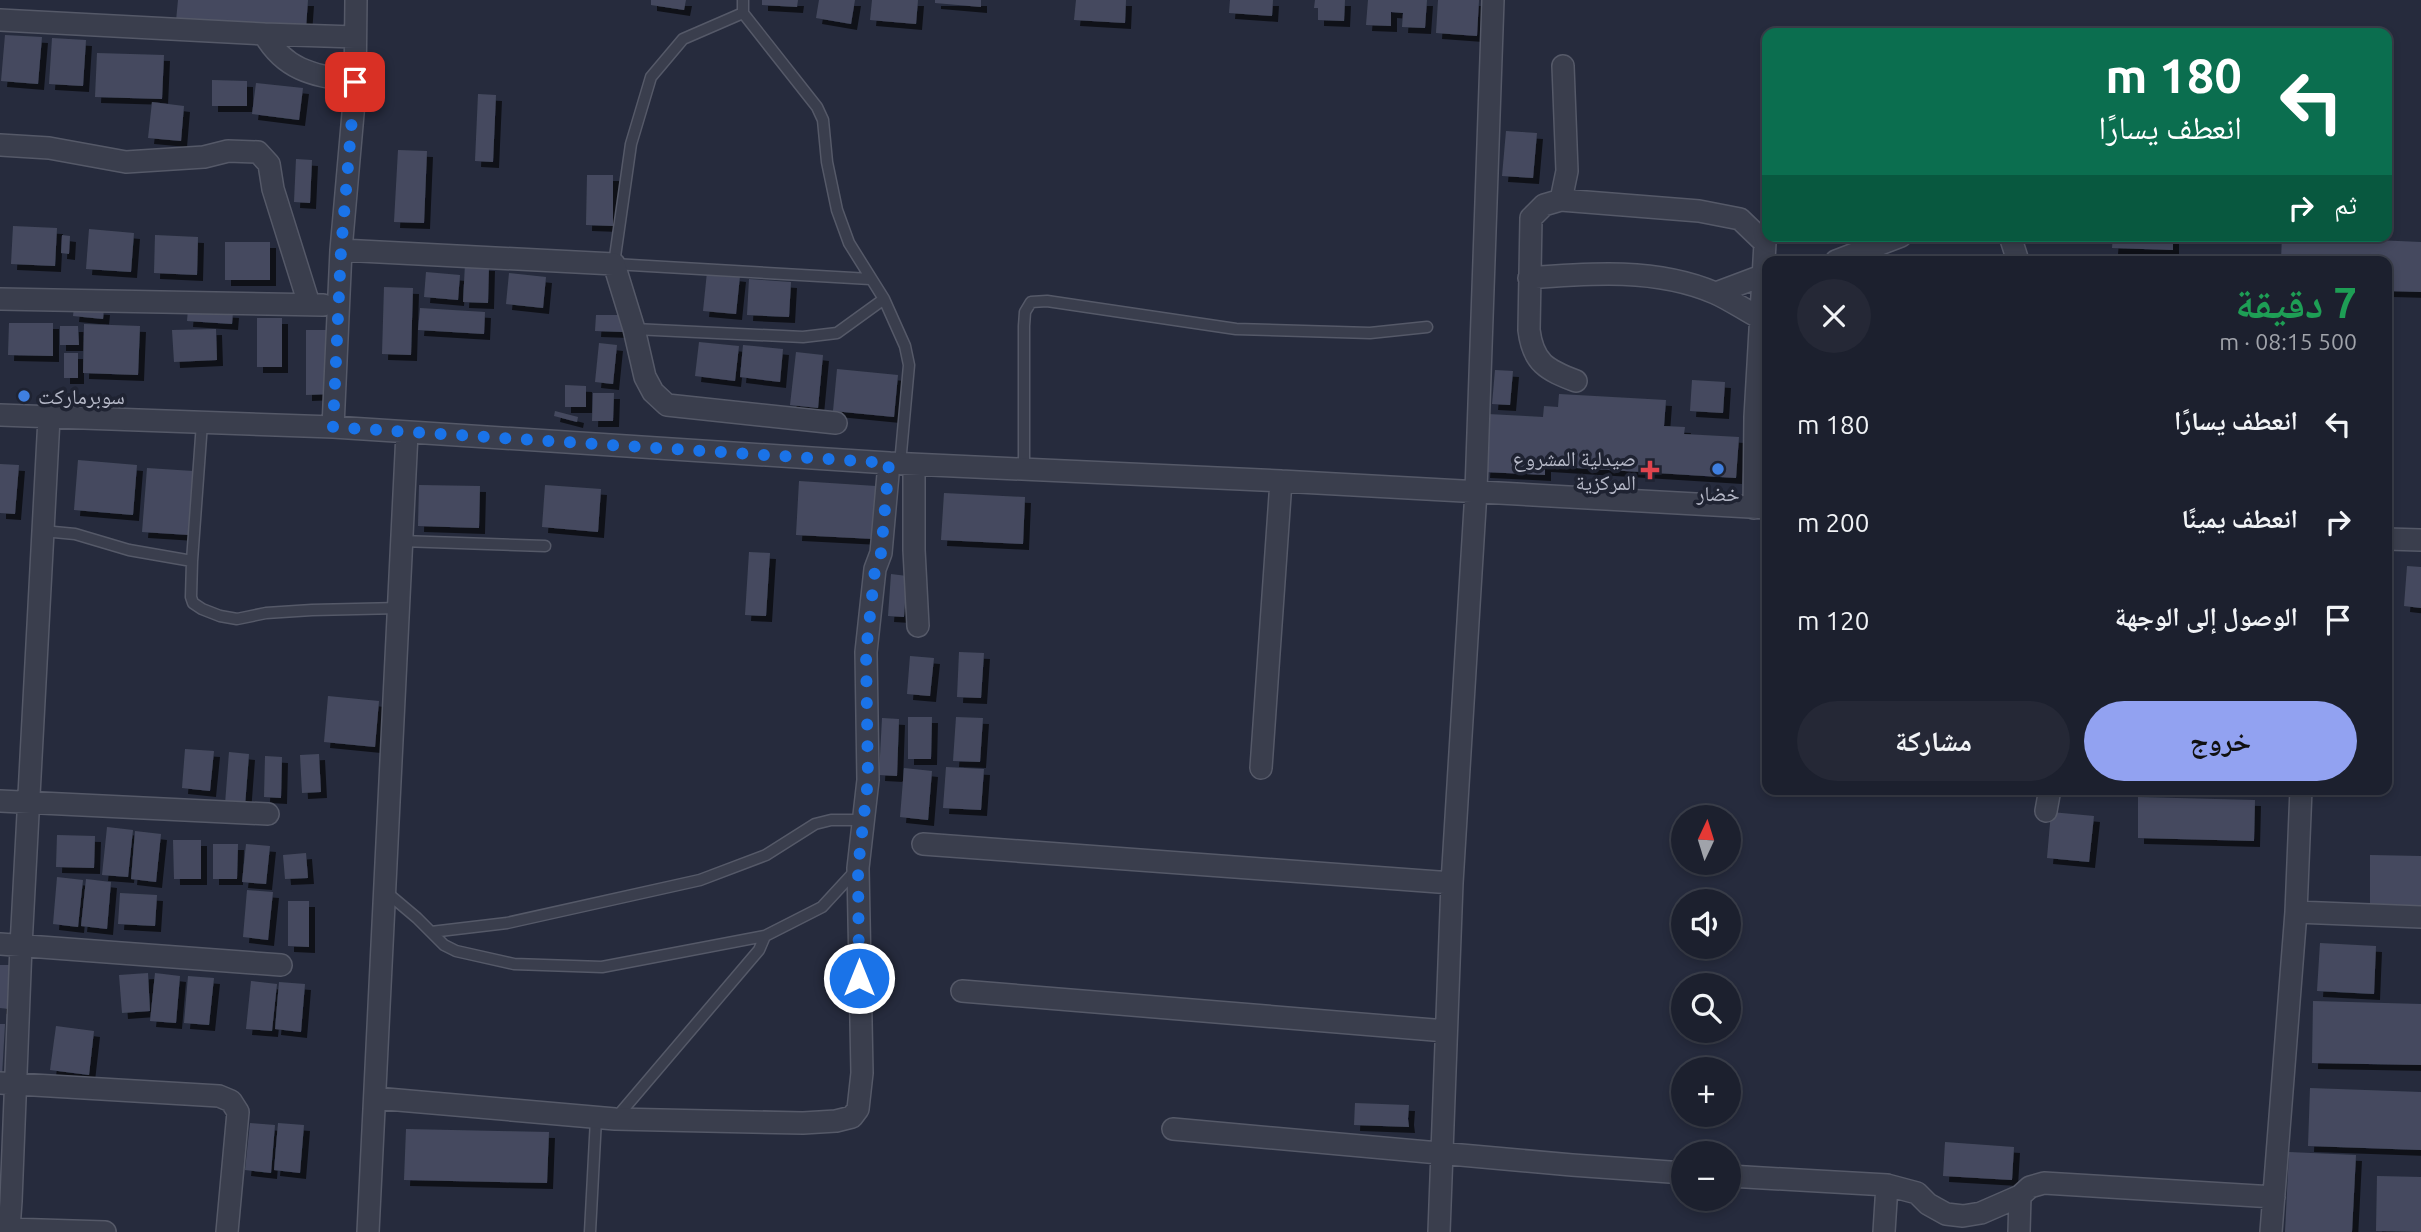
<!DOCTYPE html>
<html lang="ar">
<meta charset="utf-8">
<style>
:root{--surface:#1c202e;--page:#252836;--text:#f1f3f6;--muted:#a0a3aa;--line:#3a3e4a;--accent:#92a2f1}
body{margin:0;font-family:Ubuntu,"Noto Naskh Arabic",sans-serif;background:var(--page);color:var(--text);direction:rtl;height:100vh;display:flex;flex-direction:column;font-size:26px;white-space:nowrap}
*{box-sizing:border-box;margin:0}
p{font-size:23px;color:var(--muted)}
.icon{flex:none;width:38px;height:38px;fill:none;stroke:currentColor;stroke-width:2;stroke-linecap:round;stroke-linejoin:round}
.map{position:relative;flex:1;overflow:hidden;direction:ltr}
.drawer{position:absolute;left:1762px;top:256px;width:630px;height:539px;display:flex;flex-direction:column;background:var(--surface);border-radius:14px;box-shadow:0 4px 10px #0003,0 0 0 2px var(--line);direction:rtl}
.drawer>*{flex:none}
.hud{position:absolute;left:1762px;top:28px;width:630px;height:214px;border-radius:14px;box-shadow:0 4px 10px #0003,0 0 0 2px var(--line);direction:rtl;background:#0b6e4f;color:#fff;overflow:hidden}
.needle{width:46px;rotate:4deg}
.fabs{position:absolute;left:1671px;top:805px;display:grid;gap:14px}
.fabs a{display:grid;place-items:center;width:70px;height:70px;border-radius:50%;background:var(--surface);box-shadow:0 4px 10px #0003,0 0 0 2px var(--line);font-size:35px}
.pin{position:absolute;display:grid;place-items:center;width:60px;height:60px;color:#fff;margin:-30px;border-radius:14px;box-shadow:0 4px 10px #0006}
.me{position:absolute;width:77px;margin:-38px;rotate:0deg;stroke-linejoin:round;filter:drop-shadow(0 0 5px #0008)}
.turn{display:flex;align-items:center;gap:24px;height:147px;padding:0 35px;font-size:32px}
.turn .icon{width:91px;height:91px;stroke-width:2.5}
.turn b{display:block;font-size:49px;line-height:60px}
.then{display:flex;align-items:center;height:66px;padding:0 35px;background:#0003;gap:14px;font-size:26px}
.round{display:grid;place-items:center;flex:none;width:74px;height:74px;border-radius:37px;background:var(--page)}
.summary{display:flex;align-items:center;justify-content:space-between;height:119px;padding:0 35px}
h1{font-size:42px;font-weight:700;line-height:52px;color:#1e9e55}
.cta{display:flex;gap:14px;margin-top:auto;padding:14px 35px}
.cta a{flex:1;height:80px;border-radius:42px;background:var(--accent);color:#111;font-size:28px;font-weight:700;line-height:80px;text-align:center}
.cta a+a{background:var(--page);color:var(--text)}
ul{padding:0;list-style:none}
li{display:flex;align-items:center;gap:21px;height:98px;padding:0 35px}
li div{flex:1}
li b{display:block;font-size:26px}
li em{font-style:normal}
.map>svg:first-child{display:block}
.building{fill:#454a5e;filter:url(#shadow)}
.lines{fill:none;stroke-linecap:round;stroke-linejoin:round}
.lane-casing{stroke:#555968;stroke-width:13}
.street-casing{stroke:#555968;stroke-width:24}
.lane{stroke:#3a3e4d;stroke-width:10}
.street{stroke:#3a3e4d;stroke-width:21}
.route{stroke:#1a73e8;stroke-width:12;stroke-dasharray:0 21.6}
.shop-dot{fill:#3f7fe0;stroke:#1f2332;stroke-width:2.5}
.health-dot{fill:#e0444e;stroke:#1f2332;stroke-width:2.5}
.labels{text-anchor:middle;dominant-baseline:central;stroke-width:7;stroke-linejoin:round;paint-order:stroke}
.poi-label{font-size:21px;fill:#b6b9c8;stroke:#1f2332;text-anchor:start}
</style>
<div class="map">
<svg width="2421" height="1232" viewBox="0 0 2421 1232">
<defs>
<filter id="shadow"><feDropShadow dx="6" dy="6" stdDeviation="0" flood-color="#0009"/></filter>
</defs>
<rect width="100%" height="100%" fill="#262b3d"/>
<path class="building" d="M178 0H308L306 28 176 21Z
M651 0H686L684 10 651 5Z
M762 0H798L797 7 762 5Z
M819 0H855L851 24 816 18Z
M872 0H918L916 24 870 20Z
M935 0H981V7L935 3Z
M1076 0H1126L1125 23 1074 20Z
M1230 0H1273L1272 16 1229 13Z
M1315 0H1345L1344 21 1318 20V8H1314Z
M1368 0H1427L1425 28 1402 27 1403 13 1391 12V26L1366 25Z
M1438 0H1479L1477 36 1436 33Z
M5 35 42 37 38 84 1 81Z
M52 38 86 40 83 86 49 84Z
M97 53 164 55 162 99 95 97Z
M212 80 247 81V106H212Z
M256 83 303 88 299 120 252 114Z
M478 94 496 95 493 162 475 161Z
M152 102 184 106 181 141 148 138Z
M1506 131 1537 133 1533 178 1502 176Z
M398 150 427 151 424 223 394 222Z
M296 159 312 160 310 203 294 202Z
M587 175H613V226L586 225Z
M13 226 57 228 55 266 11 264Z
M89 229 134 233 131 272 86 269Z
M62 235 70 236 69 254 61 253Z
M155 235 198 237 197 275 154 273Z
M2113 236H2173V250L2112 248Z
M2282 236 2421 242V292L2387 291V261H2281Z
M225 242H270V280H225Z
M465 264 489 265 488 303 463 302Z
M426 272 460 275 458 300 424 297Z
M707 272 740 276 736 314 703 311Z
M509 273 546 277 543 308 506 304Z
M749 279 791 282 789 317 747 315Z
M384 287 413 288 411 355 382 354Z
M74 307 104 309 103 319 73 316Z
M420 308 485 312 484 334 418 330Z
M188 309 233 312 232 324 187 321Z
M596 315H623V332L595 331Z
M257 318H282V367H257Z
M9 323H53V356L8 355Z
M84 324 140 326 138 375 83 373Z
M60 326H78L79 345H60Z
M216 329 217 360 174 362 172 330Z
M306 330H332V394L306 395Z
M699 342 739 346 735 381 695 376Z
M599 343 617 345 613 384 595 382Z
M743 345 783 349 780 382 740 377Z
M796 352 823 355 818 408 790 405Z
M64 353H78V378H64Z
M837 369 898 375 894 417 833 411Z
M1495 370 1513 371 1510 405 1492 404Z
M1692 380 1725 382 1723 413 1690 411Z
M565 385 586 386V407H565Z
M593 393H614L613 421H592Z
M1559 394 1666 400 1664 426 1685 427 1684 434 1739 437 1736 478 1545 466V475L1484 472 1488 414 1543 417 1544 406 1558 407Z
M555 411 578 417 577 422 554 416Z
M78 460 137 465 133 515 74 510Z
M0 464 19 465 15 514 0 513Z
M147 468 193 471 189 535 142 532Z
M799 481 876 486 874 539 796 535Z
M419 485 480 486 479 528 418 526Z
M545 485 601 489 598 532 542 527Z
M944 493 1025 497 1023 544 941 540Z
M749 552 770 553 766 616 745 615Z
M2407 566 2421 567V608L2404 606Z
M891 574 907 576 904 617 888 616Z
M959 652 984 653 981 698 957 697Z
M910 656 934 658 930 696 907 694Z
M328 696 379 701 375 747 324 742Z
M908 717H932L931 759H908Z
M956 717 983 718 980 762 953 761Z
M882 718 899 719 897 776 879 775Z
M185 749 214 751 210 791 182 788Z
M229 752 249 754 245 806 225 804Z
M319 754 321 792 302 793 300 755Z
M265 756 282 757 281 798 264 797Z
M946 767 984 769 981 810 943 808Z
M904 768 932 771 928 820 900 817Z
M2138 797 2255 800 2254 841 2138 838Z
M2051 812 2094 816 2089 862 2047 858Z
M107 827 133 830 128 877 102 875Z
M135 831 161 834 156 882 131 879Z
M57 835 95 836 94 868 56 867Z
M173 840H201V879H174Z
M213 844H238L237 879H213Z
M246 844 270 846 266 884 242 882Z
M306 853 308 878 285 879 283 855Z
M2370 855 2421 856V906H2370Z
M57 877 83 880 78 927 53 924Z
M86 879 111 882 107 929 81 926Z
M247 890 273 892 268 940 243 937Z
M120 893 157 895 155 926 118 924Z
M288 901H309V947L288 946Z
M2320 943 2376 946 2374 994 2317 991Z
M0 965H10L9 1009 0 1008Z
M148 973 150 1011 122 1013 119 975Z
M155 973 180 976 176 1023 150 1021Z
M188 976 214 978 209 1025 184 1023Z
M251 981 277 984 272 1031 246 1029Z
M279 982 305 984 301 1032 275 1029Z
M2313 1001 2421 1004V1065L2312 1063Z
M0 1024H5L2 1076H0Z
M56 1026 94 1031 89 1075 50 1070Z
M2310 1088 2421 1092V1150L2308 1146Z
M1355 1103 1409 1105 1408 1119 1409 1127 1354 1125Z
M250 1123 275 1125 271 1173 245 1170Z
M278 1123 304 1125 300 1173 274 1170Z
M406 1129 549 1132 547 1183 404 1180Z
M1945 1142 2014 1147 2012 1180 1943 1176Z
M2289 1152 2356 1155 2352 1232H2285Z
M2377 1176 2421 1177V1232L2376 1231Z"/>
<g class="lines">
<g class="lane-casing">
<path id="lane" d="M743 0V13L817 107 823 120 827 162 837 210 849 243 884 299 905 346 909 365 900 464
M743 13 683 39 651 77 631 144 614 264 870 279
M634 329 803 337 837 333 884 299
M202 423 192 561 191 597 193 603 202 609 220 616 237 619 266 613 312 610 400 608
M1024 468V326L1025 312 1031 302 1047 301 1236 329 1370 333 1427 327
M43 531 75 534 129 550 192 561
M401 541 545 546
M385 891 417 918 444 945 456 951 514 964 602 967 765 936 822 907 857 869
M431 932 507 923 700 880 766 855 815 824 831 820H863
M616 1118 759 950 765 936
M590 1232 596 1119"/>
</g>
<g class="street-casing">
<path id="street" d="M0 20 264 34C286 72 315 75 355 82
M264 34 355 37
M1563 66 1567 171 1561 200 1544 205 1531 218 1529 330C1533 363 1547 370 1576 381
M0 145 49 148 126 162 204 157 228 151 258 152 269 164 273 189 309 304
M1561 200 1699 211 1740 219 1765 243 1755 417 1754 508
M2010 236 2018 261
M341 250 614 264 634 329 645 377 653 392 667 405 836 423
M1836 261 1901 236
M1529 278C1590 273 1657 268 1715 293 1731 300 1746 311 1762 319
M1716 293 1764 275
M0 299 323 305
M0 415 333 427 889 463 1281 481 1768 508
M333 427 341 250 355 91 356 0
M914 465V550L918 626
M2387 539 2421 540
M1261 768 1281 481
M0 801 268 814
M2046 811 2050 789
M923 844 1452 883
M2296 912 2421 917
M0 944 281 965
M962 991 1446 1031
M0 1083 219 1096 231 1101 238 1112 227 1232
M375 1098 615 1119 803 1123 836 1121 852 1117 858 1109 862 1073 858 868 868 780 866 652 875 569 881 553 889 463
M1173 1129 1572 1165 1684 1173
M1729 1176 1887 1185 1917 1193 1928 1204 1946 1214 1963 1216 1981 1213 2020 1196 2030 1187 2044 1183 2274 1197
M0 1228 9 1229 11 1201 21 946 49 418
M9 1229 105 1232
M368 1232 407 433
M1439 1232 1452 883 1476 491 1493 0
M1884 1232 1887 1185
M2019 1232 2020 1196
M2271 1232 2296 912 2301 789"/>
</g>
<use href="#lane" class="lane"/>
<use href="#street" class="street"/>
</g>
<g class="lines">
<path class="route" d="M355 82 341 250 333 427 889 463 881 553 875 569 866 652 868 780 858 868 859 978"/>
</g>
<g class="shop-dot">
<circle cx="24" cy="396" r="7"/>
<circle cx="1718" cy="469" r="7"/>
</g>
<path class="health-dot" d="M1646.5 459.5h7v7h7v7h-7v7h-7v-7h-7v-7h7z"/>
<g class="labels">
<g class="poi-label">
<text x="38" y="396">سوبرماركت</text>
<text x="1636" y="458" text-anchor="end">صيدلية المشروع<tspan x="1636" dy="24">المركزية</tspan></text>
<text x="1718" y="493" text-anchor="middle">خضار</text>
</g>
</g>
</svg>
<div class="fabs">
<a><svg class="needle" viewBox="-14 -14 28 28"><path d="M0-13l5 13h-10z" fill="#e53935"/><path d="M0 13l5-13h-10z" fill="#a0a3aa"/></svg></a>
<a><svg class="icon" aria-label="sound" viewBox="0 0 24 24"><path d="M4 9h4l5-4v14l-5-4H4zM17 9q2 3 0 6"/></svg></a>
<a><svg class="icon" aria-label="search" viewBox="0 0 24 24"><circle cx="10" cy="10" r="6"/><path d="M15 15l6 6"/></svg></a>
<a>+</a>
<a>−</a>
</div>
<div class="pin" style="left:355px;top:82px;background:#d93025"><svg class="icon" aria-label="arrive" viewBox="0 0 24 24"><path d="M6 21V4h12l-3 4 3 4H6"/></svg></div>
<svg class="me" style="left:859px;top:978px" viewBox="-20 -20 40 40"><circle r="17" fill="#1a73e8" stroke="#fff" stroke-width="3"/><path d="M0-11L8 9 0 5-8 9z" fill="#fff"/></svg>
<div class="hud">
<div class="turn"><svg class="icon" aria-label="left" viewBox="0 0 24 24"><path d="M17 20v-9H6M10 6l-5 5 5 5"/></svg><div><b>180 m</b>انعطف يسارًا</div></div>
<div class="then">ثم<svg class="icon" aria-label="right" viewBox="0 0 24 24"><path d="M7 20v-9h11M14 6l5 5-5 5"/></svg></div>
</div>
<section class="drawer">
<div class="summary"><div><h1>7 دقيقة</h1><p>500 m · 08:15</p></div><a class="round"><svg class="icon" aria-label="close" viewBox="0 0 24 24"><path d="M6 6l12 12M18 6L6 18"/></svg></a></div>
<ul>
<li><svg class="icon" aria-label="left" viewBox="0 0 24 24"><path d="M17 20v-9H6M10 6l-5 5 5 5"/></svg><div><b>انعطف يسارًا</b></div><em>180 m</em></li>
<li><svg class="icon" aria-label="right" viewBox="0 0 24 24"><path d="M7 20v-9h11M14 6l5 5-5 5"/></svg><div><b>انعطف يمينًا</b></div><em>200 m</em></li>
<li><svg class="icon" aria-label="arrive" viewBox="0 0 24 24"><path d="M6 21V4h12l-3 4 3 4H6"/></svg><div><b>الوصول إلى الوجهة</b></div><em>120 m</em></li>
</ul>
<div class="cta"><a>خروج</a><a>مشاركة</a></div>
</section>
</div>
